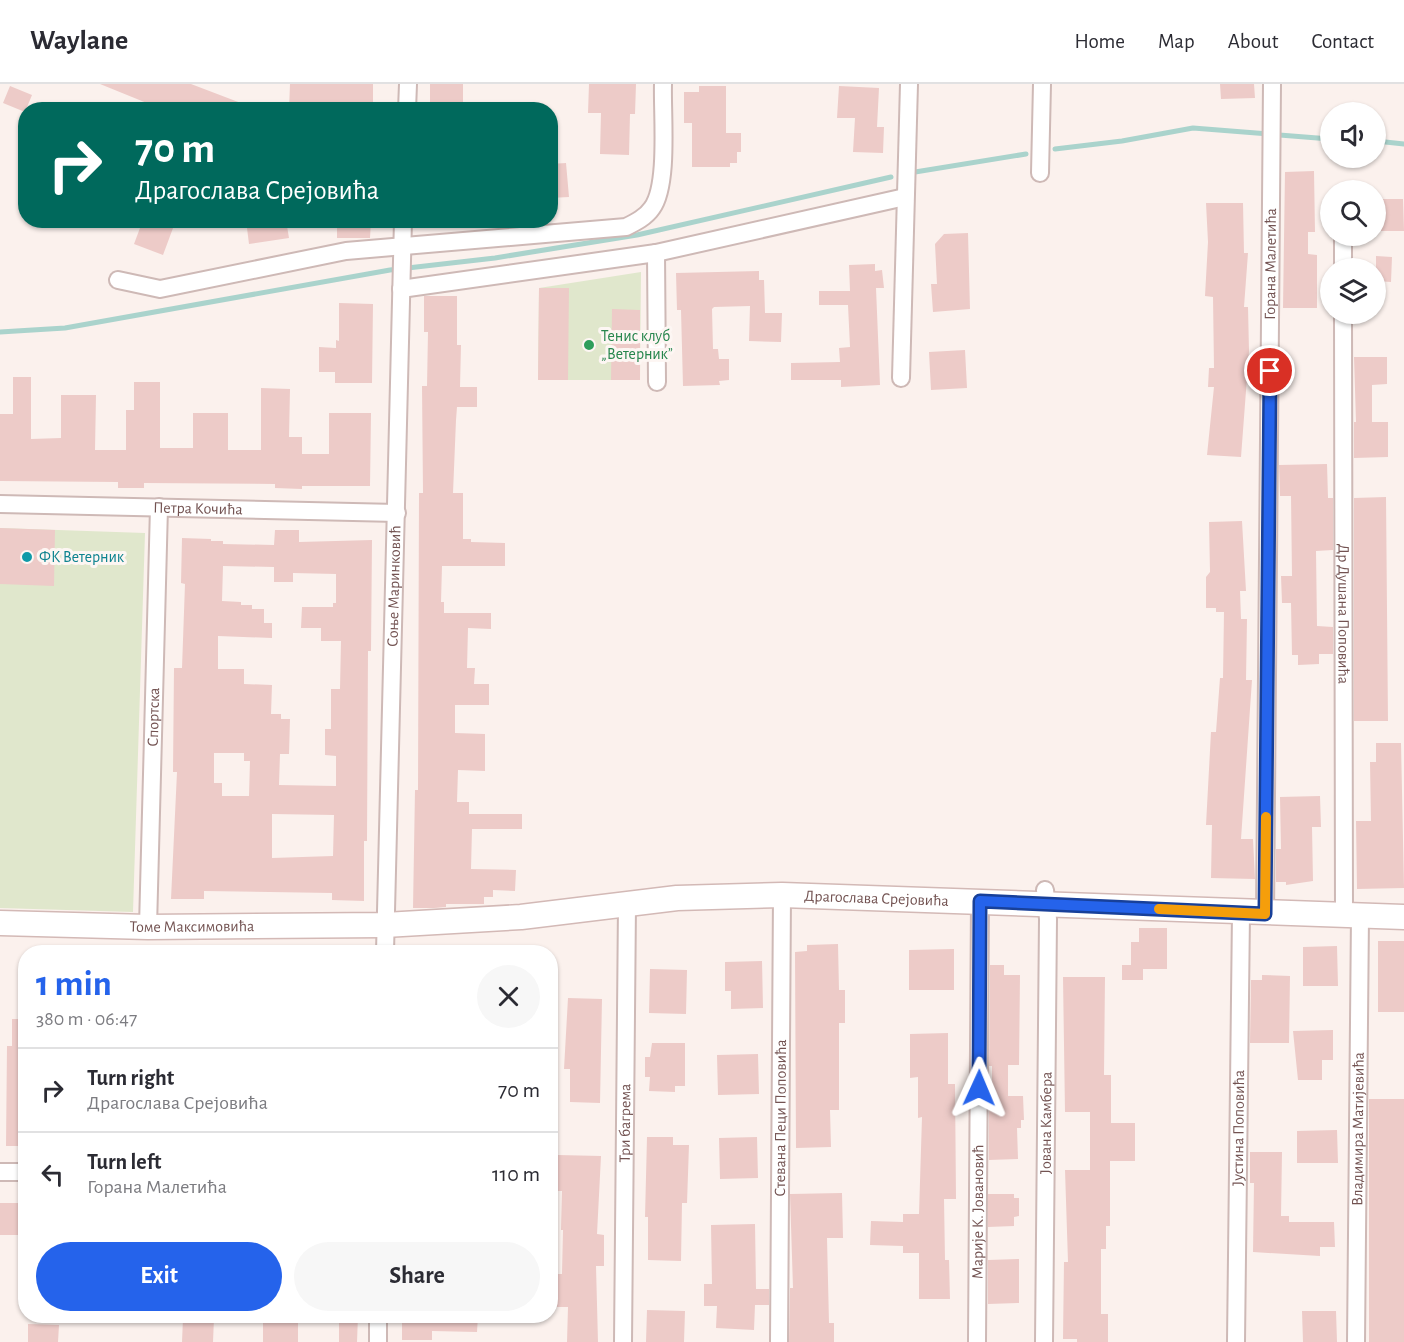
<!DOCTYPE html>
<meta charset="utf-8">
<style>
:root{--surface:#fff;--page:#f7f7f7;--text:#2b2b33;--muted:#7c7c81;--line:#e1e1e2;--accent:#2563eb}
body{margin:0;font-family:"Alegreya Sans",sans-serif;background:var(--page);color:var(--text);height:100vh;display:flex;flex-direction:column;font-size:22px;white-space:nowrap}
*{box-sizing:border-box;margin:0}
p{font-size:20px;color:var(--muted)}
.icon{flex:none;width:33px;height:33px;fill:none;stroke:currentColor;stroke-width:2;stroke-linecap:round;stroke-linejoin:round}
.map{position:relative;flex:1;overflow:hidden}
.sheet{position:absolute;left:18px;top:861px;width:540px;height:378px;display:flex;flex-direction:column;background:var(--surface);border-radius:24px;box-shadow:0 2px 4px #0004}
.sheet>*{flex:none}
.banner{position:absolute;left:18px;top:18px;width:540px;height:126px;border-radius:24px;box-shadow:0 2px 4px #0004;background:#00695c;color:#fff;overflow:hidden}
.buttons{position:absolute;left:1320px;top:18px;display:grid;gap:12px}
.buttons a{display:grid;place-items:center;width:66px;height:66px;border-radius:50%;background:var(--surface);box-shadow:0 2px 4px #0004;font-size:30px}
.pin{position:absolute;display:grid;place-items:center;width:51px;height:51px;color:#fff;margin:-26px;border:3px solid #fff;border-radius:50%;box-shadow:0 2px 6px #0007}
.me{position:absolute;width:66px;margin:-33px;rotate:1deg;stroke-linejoin:round;filter:drop-shadow(0 0 4px #0008)}
.turn{display:flex;align-items:center;gap:21px;height:126px;padding:0 18px;font-size:27px}
.turn .icon{width:78px;height:78px;stroke-width:2.5}
.turn b{display:block;font-size:42px;line-height:51px}
.round{display:grid;place-items:center;flex:none;width:63px;height:63px;border-radius:32px;background:var(--page)}
.head{display:flex;align-items:center;justify-content:space-between;height:102px;padding:0 18px}
h1{font-size:36px;font-weight:600;line-height:45px;color:var(--accent)}
.action{display:flex;gap:12px;margin-top:auto;padding:12px 18px}
.action a{flex:1;height:69px;border-radius:36px;background:var(--accent);color:#fff;font-size:24px;font-weight:600;line-height:69px;text-align:center}
.action a+a{background:var(--page);color:var(--text)}
ul{padding:0;list-style:none}
li{display:flex;align-items:center;gap:18px;height:84px;padding:0 18px;border-top:2px solid var(--line)}
li div{flex:1}
li b{display:block;font-size:22px}
li em{font-style:normal}
header{display:flex;align-items:center;gap:36px;box-sizing:border-box;height:84px;padding:0 30px;background:var(--surface);border-bottom:2px solid var(--line)}
header strong{font-size:28px}
nav{display:flex;gap:33px;margin-inline-start:auto;font-size:21px}
.map>svg:first-child{display:block}
.green{fill:#e0e7cc}
.lines{fill:none;stroke-linecap:round;stroke-linejoin:round}
.stream{stroke:#aad3cc;stroke-width:5}
.building{fill:#edcbc8;fill-rule:evenodd}
.street-casing{stroke:#ceb9b6;stroke-width:20}
.secondary-casing{stroke:#d3b9b6;stroke-width:27}
.street{stroke:#fff;stroke-width:16}
.secondary{stroke:#fff;stroke-width:24}
.route-casing{stroke:#184099;stroke-width:15}
.route{stroke:#2563eb;stroke-width:10}
.slow{stroke:#f59e0b;stroke-width:10}
.leisure-dot{fill:#2e9e5b;stroke:#fdf6f3;stroke-width:2}
.culture-dot{fill:#0f9aa8;stroke:#fdf6f3;stroke-width:2}
.labels{text-anchor:middle;dominant-baseline:central;stroke-width:6;stroke-linejoin:round;paint-order:stroke}
.street-label{font-size:16px;fill:#735352;stroke:#fdf6f3}
.leisure-label{font-size:16px;fill:#27864d;stroke:#fdf6f3;text-anchor:start}
.culture-label{font-size:16px;fill:#0d838f;stroke:#fdf6f3;text-anchor:start}
</style>
<header>
<strong>Waylane</strong>
<nav><a>Home</a><a>Map</a><a>About</a><a>Contact</a></nav>
</header>
<div class="map">
<svg width="1404" height="1258" viewBox="0 0 1404 1258">
<rect width="100%" height="100%" fill="#fbf1ed"/>
<path class="green" d="M641 188 640 296H538L539 204Z
M0 444 145 449 133 828 0 824Z"/>
<g class="lines">
<path class="stream" d="M1376 57 1404 60
M1055 65 1122 57 1193 44 1330 55
M909 89 1026 70
M0 248 65 244 390 186 495 174 637 151 891 93"/>
</g>
<path class="building" d="M100 0H191L254 24 164 26Z
M290 0H373V22H324V26H289Z
M430 0H463V21H430Z
M589 0H636L635 30H630L629 71 600 70 601 29H588Z
M1220 0H1254L1255 14 1221 15Z
M10 2 32 11 25 28 3 19Z
M699 2H726V49H741V68H737V79H730V83H692V39H684V8H699Z
M839 2 879 4 877 43H884L883 69 853 68 855 34H837Z
M566 79 569 113 550 114V80Z
M1314 87 1315 148H1308V170L1317 171V224H1283L1285 88Z
M1376 115H1403L1404 147H1376Z
M1206 119H1243L1244 169H1248L1244 223H1248L1249 267 1241 373 1207 371 1214 303H1208L1209 284H1214L1213 213 1205 212 1208 158Z
M143 136H176L163 171 134 160Z
M246 136H286L289 154 249 160Z
M337 136H371L370 154H337Z
M968 149 970 225 933 228 931 200H937L935 160 944 150Z
M1376 172 1392 173 1391 198 1376 197Z
M875 180V187L882 186 884 204H876L880 301 841 303V296H791V279L840 278 839 264 850 263 848 221H819V207H850L849 181Z
M759 187V196H764L765 229H782L781 258 749 257 750 222 714 223 712 225 713 265H718L719 275H729V296L719 297 720 301 683 302 681 226H677L676 189Z
M539 204H569L568 296H538Z
M424 212H457V261H461L460 303H477V323H457L456 336 453 409H463V455H471V458L505 459V482H442L441 518H444V529H491V545L468 544 467 584H475L474 600H489V621H455V649L485 650V687L458 686 457 718H469V730H522V745H472L471 785 516 786 515 807 493 806V813H484V820H446V823L434 824H413L415 706H418L419 409H423L422 302H427L428 248H424Z
M339 219 373 220 372 299H335V288H319V263L336 264V256L339 257Z
M612 225 640 226V296H611Z
M965 266 967 304 931 306 929 268Z
M1354 273H1387V300L1372 301V338H1388V373L1354 374V338H1356Z
M13 293H31V355L61 354V311H96L95 366H126V326H134V298H160V364H193V329H228V366H261V304L290 305 289 353H302V370H329V329H371L370 402H302V405L275 404V400L144 399V404H118V398L0 397V330H13Z
M1327 380 1328 414H1333V466L1316 467 1317 542 1333 543V570H1319V580L1298 581V571H1292L1291 519H1282L1281 492H1292L1291 412H1280L1279 381Z
M1386 413 1388 637H1354V414Z
M1242 437 1246 507H1240L1241 535H1247L1246 596H1252L1241 755H1253L1255 795 1211 794 1212 741H1206L1211 648H1216L1220 594H1223L1224 528H1216V524H1206V493L1210 488 1209 438Z
M0 444 55 446 54 502 0 500Z
M275 446H299V458L372 456 371 567H368L367 757H364V817L332 816V809L204 807V815H171L177 688H173L174 584H182L185 500 181 499 182 454 211 455V457H223V460L274 461ZM223 482 274 483V498H293V489L336 490V519H333V523H302L301 544H321V557H341L340 605H331V645H325V671L336 672V702L279 701 280 670H289L290 635H281V630H271L272 601 244 600V585H218V552L272 554V539H264V525H252V521H241V518L222 517ZM214 669H244V677H250L249 712H222V699H214ZM272 730 334 731 333 772 272 774Z
M1376 659H1401L1404 804 1357 805 1356 737H1371L1370 678H1376Z
M1320 712 1321 743H1312L1313 797 1286 801V798H1276V765H1281L1280 713Z
M1139 844H1167V885H1143V896H1122V881H1131V858H1139Z
M1378 857H1404V928H1378Z
M838 860 839 906H845V939H839V1026H830L831 1063 796 1064 795 868 807 867V861Z
M1337 862 1338 902H1303V863Z
M954 865V906H909V866Z
M762 877 763 924 731 925V907H725V878Z
M990 881H1004V891H1020L1019 981H1008V1012H1023L1024 1036H1021V1044H1017L1018 1075 989 1076V1014H992V982H989Z
M650 885 687 886 686 930 649 929Z
M1262 891 1290 892 1289 959H1250L1251 896H1262Z
M1063 893H1105L1104 991H1111V1039H1135V1077H1110V1142H1106V1165H1101V1230H1108V1258H1077V1255H1063L1064 1178H1068L1065 1086H1090V1028H1065Z
M568 914 602 915 600 1019 570 1018V985H564Z
M12 935H26L23 1032H26V1062H6L7 962H12Z
M1333 946V976H1322V996H1298L1293 947Z
M948 949V1000H955L956 1115H944L945 1176H949L950 1215H919V1169H903V1162L870 1161 871 1137 903 1138V1130H919L922 1033 918 1034V993L910 994V950Z
M652 959H685V1002H675V1008L649 1007 650 993H645V973H650Z
M758 970 759 1010 718 1011 717 971Z
M1369 1015H1404V1258H1369Z
M1337 1046 1338 1079H1297V1047Z
M647 1053H673V1061H689L687 1119H682L681 1177 648 1176V1133H645Z
M757 1053 758 1094 720 1095 719 1054Z
M1250 1068H1282L1281 1132H1289V1138H1334L1335 1163H1320V1172L1253 1168 1254 1099H1250Z
M558 1071 601 1072 597 1150 604 1151V1182H596L598 1258H567L568 1223H557L558 1190H562L563 1146H561L562 1107H558Z
M842 1109 843 1154H827L829 1239H834V1258H789L790 1204H793L790 1110Z
M988 1110H1014V1114H1019V1132L1014 1133V1142L988 1143Z
M0 1119H26V1151H0Z
M755 1140 756 1205H769V1221H755L754 1246 716 1244 717 1222H704V1200H712L711 1141Z
M1019 1175V1219L988 1220V1176Z
M647 1226 685 1227 684 1258H646Z
M1302 1227H1336L1337 1258H1303Z
M339 1232H358L357 1258H339Z
M402 1232H478L477 1248 432 1247V1256H402Z
M263 1233H298V1258H263Z
M183 1234H214L213 1258H182Z
M28 1240 59 1241 58 1258H28Z"/>
<g class="lines">
<g class="street-casing">
<g id="street">
<path d="M407 26 408 0"/>
<path d="M1040 89 1042 0"/>
<path d="M1343 152V184"/>
<path d="M656 169 657 298"/>
<path d="M118 196 160 205 346 167 626 143C636 138 646 133 652 124 669 101 662 30 663 0"/>
<path d="M401 205 656 169 905 113"/>
<path id="s1" d="M1343 230 1344 831"/>
<path d="M901 294 909 0"/>
<path id="s2" d="M0 420 397 429"/>
<path id="s3" d="M1265 830 1272 0"/>
<path id="s4" d="M148 843 159 423"/>
<path id="s5" d="M385 868 403 136"/>
<path d="M0 1088H26"/>
<path d="M378 1258V1232"/>
<path id="s6" d="M623 1258 627 820"/>
<path id="s7" d="M779 1258 782 811"/>
<path id="s8" d="M977 1258 980 817"/>
<path id="s9" d="M1044 1258 1048 835 1045 806"/>
<path id="s10" d="M1236 1258 1241 829"/>
<path id="s11" d="M1356 1258 1360 831"/>
</g>
</g>
<g class="secondary-casing">
<g id="secondary">
<path id="s12" d="M0 839 148 843 385 841 521 833 677 814 782 811 1404 833"/>
</g>
</g>
<use href="#street" class="street"/>
<use href="#secondary" class="secondary"/>
</g>
<g class="lines">
<g class="route-casing">
<path id="route" d="M979 1004 980 817 1265 830 1270 287"/>
</g>
<use href="#route" class="route"/>
<path class="slow" d="M1159 825 1265 830 1266 733"/>
</g>
<circle class="leisure-dot" cx="589" cy="261" r="6"/>
<circle class="culture-dot" cx="27" cy="473" r="6"/>
<g class="labels">
<g class="street-label">
<text stroke="none"><textPath href="#s3" startOffset="650">Горана Малетића</textPath></text>
<text stroke="none"><textPath href="#s2" startOffset="198">Петра Кочића</textPath></text>
<text stroke="none"><textPath href="#s5" startOffset="366">Соње Маринковић</textPath></text>
<text stroke="none"><textPath href="#s1" startOffset="300">Др Душана Поповића</textPath></text>
<text stroke="none"><textPath href="#s4" startOffset="210">Спортска</textPath></text>
<text stroke="none"><textPath href="#s12" startOffset="878">Драгослава Срејовића</textPath></text>
<text stroke="none"><textPath href="#s12" startOffset="192">Томе Максимовића</textPath></text>
<text stroke="none"><textPath href="#s7" startOffset="224">Стевана Пеци Поповића</textPath></text>
<text stroke="none"><textPath href="#s6" startOffset="219">Три багрема</textPath></text>
<text stroke="none"><textPath href="#s9" startOffset="219">Јована Камбера</textPath></text>
<text stroke="none"><textPath href="#s10" startOffset="214">Јустина Поповића</textPath></text>
<text stroke="none"><textPath href="#s11" startOffset="213">Владимира Матијевића</textPath></text>
<text stroke="none"><textPath href="#s8" startOffset="130">Марије К. Јовановић</textPath></text>
</g>
<g class="leisure-label">
<text x="601" y="252">Тенис клуб<tspan x="601" dy="18">„Ветерник”</tspan></text>
</g>
<g class="culture-label">
<text x="39" y="473">ФК Ветерник</text>
</g>
</g>
</svg>
<div class="buttons">
<a><svg class="icon" aria-label="sound" viewBox="0 0 24 24"><path d="M4 9h4l5-4v14l-5-4H4zM17 9q2 3 0 6"/></svg></a>
<a><svg class="icon" aria-label="search" viewBox="0 0 24 24"><circle cx="10" cy="10" r="6"/><path d="M15 15l6 6"/></svg></a>
<a><svg class="icon" aria-label="layers" viewBox="0 0 24 24"><path d="M12 4l9 5-9 5-9-5zM3 14l9 5 9-5"/></svg></a>
</div>
<div class="pin" style="left:1270px;top:287px;background:#d93025"><svg class="icon" aria-label="arrive" viewBox="0 0 24 24"><path d="M6 21V4h12l-3 4 3 4H6"/></svg></div>
<svg class="me" style="left:979px;top:1004px" viewBox="-20 -20 40 40"><path d="M0-17L14 15 0 8-14 15z" fill="#2563eb" stroke="#fff" stroke-width="4"/></svg>
<div class="banner">
<div class="turn"><svg class="icon" aria-label="right" viewBox="0 0 24 24"><path d="M7 20v-9h11M14 6l5 5-5 5"/></svg><div><b>70 m</b>Драгослава Срејовића</div></div>
</div>
<section class="sheet">
<div class="head"><div><h1>1 min</h1><p>380 m · 06:47</p></div><a class="round"><svg class="icon" aria-label="close" viewBox="0 0 24 24"><path d="M6 6l12 12M18 6L6 18"/></svg></a></div>
<ul>
<li><svg class="icon" aria-label="right" viewBox="0 0 24 24"><path d="M7 20v-9h11M14 6l5 5-5 5"/></svg><div><b>Turn right</b><p>Драгослава Срејовића</p></div><em>70 m</em></li>
<li><svg class="icon" aria-label="left" viewBox="0 0 24 24"><path d="M17 20v-9H6M10 6l-5 5 5 5"/></svg><div><b>Turn left</b><p>Горана Малетића</p></div><em>110 m</em></li>
</ul>
<div class="action"><a>Exit</a><a>Share</a></div>
</section>
</div>
